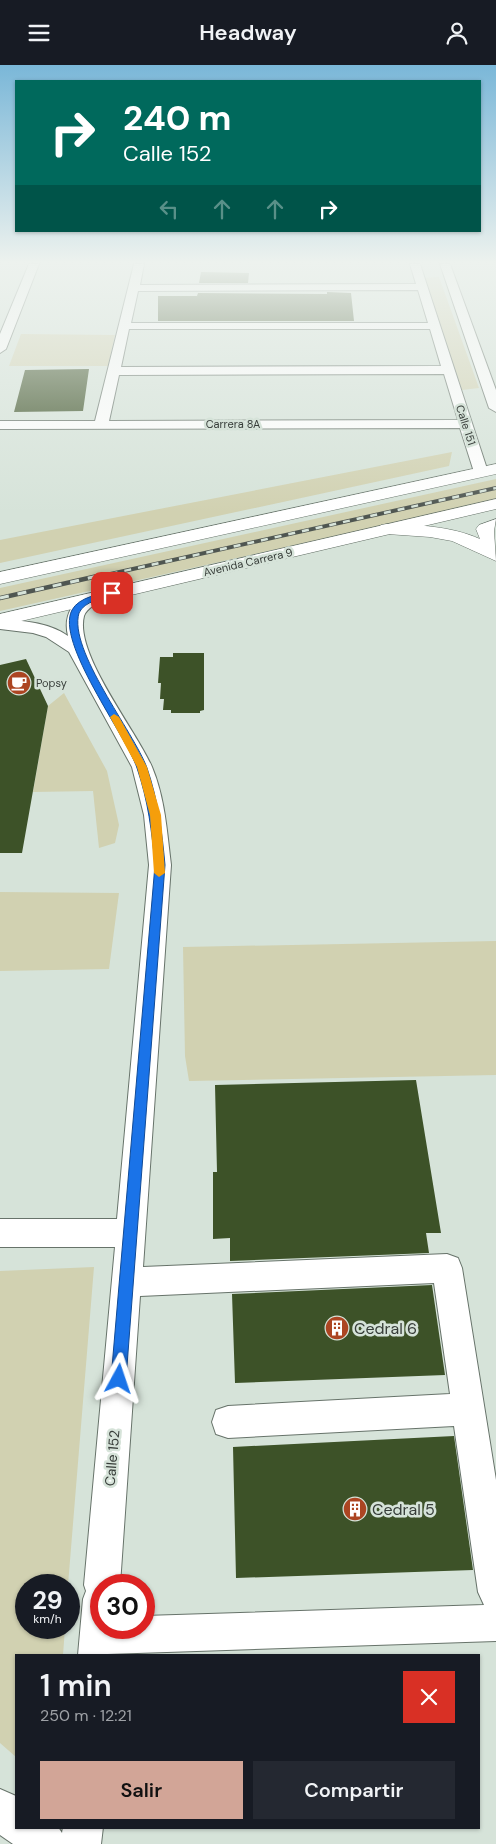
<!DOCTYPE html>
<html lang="es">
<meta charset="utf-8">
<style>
:root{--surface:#171b24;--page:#242831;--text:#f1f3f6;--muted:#9ea1a6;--accent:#d2a597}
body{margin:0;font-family:"DM Sans",sans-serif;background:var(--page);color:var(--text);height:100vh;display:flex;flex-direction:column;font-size:19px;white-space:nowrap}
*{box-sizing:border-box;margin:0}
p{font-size:16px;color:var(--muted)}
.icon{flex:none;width:28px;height:28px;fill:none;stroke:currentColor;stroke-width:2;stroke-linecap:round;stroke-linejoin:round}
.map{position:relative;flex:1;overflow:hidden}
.sheet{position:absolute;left:15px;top:1589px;width:465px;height:175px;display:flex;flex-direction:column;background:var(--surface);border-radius:0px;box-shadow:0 1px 4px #0004}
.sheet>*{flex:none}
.banner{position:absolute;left:15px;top:15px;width:466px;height:152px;border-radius:0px;box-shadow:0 1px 4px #0004;background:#00695c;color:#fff;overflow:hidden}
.speed{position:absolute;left:15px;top:1509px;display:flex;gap:10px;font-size:25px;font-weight:700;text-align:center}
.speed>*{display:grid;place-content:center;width:65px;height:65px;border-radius:50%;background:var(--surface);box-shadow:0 1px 4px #0004;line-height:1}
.speed small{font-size:12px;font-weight:400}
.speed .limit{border:8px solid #d22;background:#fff;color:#111}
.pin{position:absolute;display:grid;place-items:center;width:42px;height:42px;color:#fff;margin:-21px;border-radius:10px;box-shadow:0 2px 8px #0006}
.me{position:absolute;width:55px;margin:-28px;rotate:5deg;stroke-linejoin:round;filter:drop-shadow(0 0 4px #0008)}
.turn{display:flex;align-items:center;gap:18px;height:105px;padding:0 25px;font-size:22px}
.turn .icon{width:65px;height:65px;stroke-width:2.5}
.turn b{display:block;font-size:35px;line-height:42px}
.lanes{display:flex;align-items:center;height:48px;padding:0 25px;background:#0003;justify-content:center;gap:25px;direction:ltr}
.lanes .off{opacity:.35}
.round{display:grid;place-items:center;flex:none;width:52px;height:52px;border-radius:0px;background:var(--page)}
.summary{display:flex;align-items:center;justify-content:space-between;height:85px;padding:0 25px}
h1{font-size:30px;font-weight:600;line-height:38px}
.action{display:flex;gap:10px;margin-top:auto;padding:10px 25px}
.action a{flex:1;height:58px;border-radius:0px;background:var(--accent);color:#111;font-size:20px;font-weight:600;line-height:58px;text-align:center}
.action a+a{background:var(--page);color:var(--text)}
header{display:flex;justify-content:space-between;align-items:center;height:65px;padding:0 25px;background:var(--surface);font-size:22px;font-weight:600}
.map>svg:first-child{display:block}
.green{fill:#d1d1b1}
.building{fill:#3d5228}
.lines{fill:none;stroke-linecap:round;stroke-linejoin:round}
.street-casing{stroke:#67736a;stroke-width:2}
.secondary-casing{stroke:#67736a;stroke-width:1}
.primary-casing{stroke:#67736a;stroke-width:1}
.street{fill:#fff;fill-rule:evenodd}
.secondary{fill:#fff;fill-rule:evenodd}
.primary{fill:#fff;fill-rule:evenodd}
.rail-far1-casing{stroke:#4f5651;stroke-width:4}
.rail-casing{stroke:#4f5651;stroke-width:4.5}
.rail-far1{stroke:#d6e3d9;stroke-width:2.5;stroke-dasharray:7;stroke-linecap:butt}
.rail{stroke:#d6e3d9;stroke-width:3;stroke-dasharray:9;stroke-linecap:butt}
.route{fill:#1a73e8;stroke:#114b97}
.slow{fill:#f59e0b}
.labels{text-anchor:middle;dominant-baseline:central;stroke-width:5;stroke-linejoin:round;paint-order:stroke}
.far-street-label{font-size:11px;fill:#373d39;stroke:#d6e3d9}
.far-poi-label{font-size:11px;fill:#373d39;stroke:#d6e3d9;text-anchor:start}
.street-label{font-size:14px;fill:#373d39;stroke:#d6e3d9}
.near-poi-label{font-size:16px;fill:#373d39;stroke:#d6e3d9;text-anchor:start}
</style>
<header><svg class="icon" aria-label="menu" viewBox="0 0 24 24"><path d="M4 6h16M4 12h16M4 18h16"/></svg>Headway<svg class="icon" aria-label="person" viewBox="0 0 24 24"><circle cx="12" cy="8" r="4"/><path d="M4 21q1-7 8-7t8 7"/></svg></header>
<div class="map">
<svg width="496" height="1779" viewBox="0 0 496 1779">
<rect width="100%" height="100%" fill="#d6e3d9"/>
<path class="green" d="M439 212 479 323 462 325 424 213Z
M21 269 115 270 108 301H9Z
M452 387 449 401 0 498V475Z
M496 414V435L0 546V523Z
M64 628 107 706 119 760 115 778 99 783 93 726 33 727 48 641Z
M0 827 119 828 109 904 0 906Z
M496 876V1010L189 1016 185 991 183 882Z
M94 1202 68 1520H26V1562L65 1563 63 1590H16V1692L0 1678V1206Z"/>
<path class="building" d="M201 207 249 208 248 218H199Z
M327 227 351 228 354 256H158V231H197L198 228 327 229Z
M89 304 83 346 14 347 25 305Z
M173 588H204V645L200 646V648H171V645H163L164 634H160L161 618H158L160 592H173Z
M26 594 48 641 22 788H0V600Z
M416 1015 441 1168H426L429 1188 230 1196V1173L213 1174V1107H217L215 1020Z
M432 1220 445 1310 235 1318 232 1229Z
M454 1371 473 1505 236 1513 233 1382Z"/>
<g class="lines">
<g class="street-casing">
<path id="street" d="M29 199H39L6 284 0 288V269Z
M134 199H144L140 220 416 219 410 199H420L488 407 486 410H476L474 407 460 363 0 364V356H95ZM418 225 428 258H131L138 226ZM129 264H430L441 301 121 302ZM444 309 458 355 109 356 119 310Z
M440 199H450L496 325V347L489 343Z
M94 528 100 529 102 533C97 540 87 542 84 551 74 589 137 666 152 702 165 733 167 767 171 800L143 1202 447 1189 458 1193 462 1203 496 1415V1576L78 1590 83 1534 86 1526 84 1520 115 1182H0V1154H117L149 800 144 750 132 702 69 587 46 572 33 568 0 564V554C23 556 48 557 68 571 63 550 73 533 94 528ZM434 1218 450 1329 228 1341 216 1345 212 1357 216 1369 228 1373 454 1361 478 1527 484 1540 144 1551V1562H101V1520H120L140 1231Z
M0 1724 16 1731V1762H58L62 1768 63 1762H103L101 1779H13L0 1770Z"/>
</g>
<g class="secondary-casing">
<path id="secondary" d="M496 454 494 466 496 496 452 476 430 472 387 469 381 468 378 464 381 460 387 459C418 460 451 461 480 474L476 464 479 460Z"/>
</g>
<g class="primary-casing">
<path id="primary" d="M496 399V409L0 519V507Z
M496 434V444L0 561V549Z"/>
</g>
<use href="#street" class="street"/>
<use href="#secondary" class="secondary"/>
<use href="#primary" class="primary"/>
<g class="rail-far1-casing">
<path id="rail-far1" d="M97 512 496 423"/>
</g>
<g class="rail-casing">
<path id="rail" d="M0 533 102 510"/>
</g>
<use href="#rail-far1" class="rail-far1"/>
<use href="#rail" class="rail"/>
</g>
<linearGradient id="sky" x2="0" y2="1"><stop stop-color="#7ab7d8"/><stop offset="0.44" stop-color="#edf2ee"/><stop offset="1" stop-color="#edf2ee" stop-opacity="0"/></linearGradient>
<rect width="496" height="448" fill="url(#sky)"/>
<path class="route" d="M112 526 116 528 115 530C104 533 84 536 79 548 68 585 134 667 147 703 158 735 162 767 165 800L126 1314 124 1319 119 1321 113 1319 111 1314 155 800C152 767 148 735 137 703 126 670 55 577 72 545 79 532 100 529 112 526Z"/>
<path class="slow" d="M114 649 119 652 147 702 161 750 165 808 159 812 154 808 150 750 137 702 110 652Z"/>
<defs>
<g id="cafe-disc" transform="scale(1.25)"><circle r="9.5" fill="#ac4522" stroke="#d6e3d9"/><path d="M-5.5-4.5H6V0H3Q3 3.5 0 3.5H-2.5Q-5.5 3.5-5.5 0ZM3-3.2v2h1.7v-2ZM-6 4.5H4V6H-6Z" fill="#fff"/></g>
<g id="building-disc" transform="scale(1.25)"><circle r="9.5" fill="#ac4522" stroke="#d6e3d9"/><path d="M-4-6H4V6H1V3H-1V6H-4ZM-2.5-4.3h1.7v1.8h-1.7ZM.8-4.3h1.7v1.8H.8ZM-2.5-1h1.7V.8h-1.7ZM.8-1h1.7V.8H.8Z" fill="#fff"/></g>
</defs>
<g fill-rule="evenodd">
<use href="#cafe-disc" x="19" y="618"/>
<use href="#building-disc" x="337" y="1263"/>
<use href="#building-disc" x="355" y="1444"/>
</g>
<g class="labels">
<g class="far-street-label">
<text x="233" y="359">Carrera 8A</text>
<text transform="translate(466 360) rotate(72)">Calle 151</text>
<text transform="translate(248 497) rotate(-13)">Avenida Carrera 9</text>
</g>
<g class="far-poi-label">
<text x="36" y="618">Popsy</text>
</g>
<g class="street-label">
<text transform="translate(112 1393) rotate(-85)">Calle 152</text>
</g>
<g class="near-poi-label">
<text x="354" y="1263">Cedral 6</text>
<text x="372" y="1444">Cedral 5</text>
</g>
</g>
</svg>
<div class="speed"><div>29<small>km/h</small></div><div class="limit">30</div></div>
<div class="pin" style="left:112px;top:528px;background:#d93025"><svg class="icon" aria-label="arrive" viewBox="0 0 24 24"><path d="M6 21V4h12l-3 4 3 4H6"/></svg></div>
<svg class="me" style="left:119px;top:1314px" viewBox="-20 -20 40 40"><path d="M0-17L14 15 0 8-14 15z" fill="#1a73e8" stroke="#fff" stroke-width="4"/></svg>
<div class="banner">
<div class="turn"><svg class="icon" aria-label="right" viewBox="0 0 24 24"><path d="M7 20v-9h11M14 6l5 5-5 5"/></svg><div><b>240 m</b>Calle 152</div></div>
<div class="lanes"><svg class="icon off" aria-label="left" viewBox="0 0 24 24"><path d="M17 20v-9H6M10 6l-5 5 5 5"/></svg><svg class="icon off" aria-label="ahead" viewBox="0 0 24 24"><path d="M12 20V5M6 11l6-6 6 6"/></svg><svg class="icon off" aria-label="ahead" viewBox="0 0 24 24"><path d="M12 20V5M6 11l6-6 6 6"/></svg><svg class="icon" aria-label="right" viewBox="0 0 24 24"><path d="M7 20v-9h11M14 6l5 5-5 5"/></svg></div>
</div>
<section class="sheet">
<div class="summary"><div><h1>1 min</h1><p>250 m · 12:21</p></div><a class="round" style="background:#d93025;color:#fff"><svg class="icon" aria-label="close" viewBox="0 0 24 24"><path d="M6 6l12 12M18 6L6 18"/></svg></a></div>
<div class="action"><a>Salir</a><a>Compartir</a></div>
</section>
</div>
